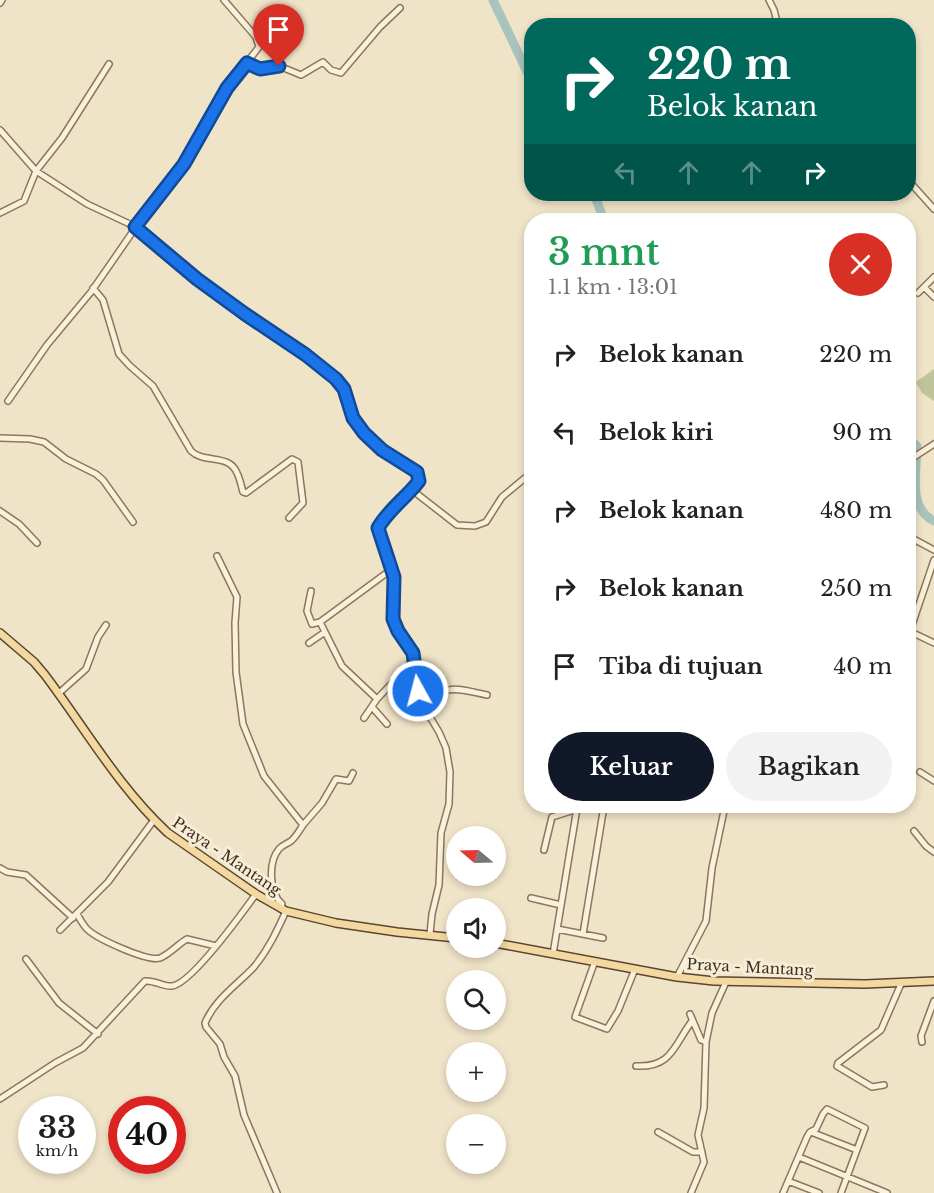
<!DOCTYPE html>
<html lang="id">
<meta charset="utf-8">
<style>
:root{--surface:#fff;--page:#f2f2f2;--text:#222;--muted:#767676;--accent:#111827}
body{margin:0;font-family:"Libre Baskerville",serif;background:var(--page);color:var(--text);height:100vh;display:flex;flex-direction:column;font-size:22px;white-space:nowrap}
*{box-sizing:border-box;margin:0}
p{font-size:20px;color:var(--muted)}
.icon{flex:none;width:33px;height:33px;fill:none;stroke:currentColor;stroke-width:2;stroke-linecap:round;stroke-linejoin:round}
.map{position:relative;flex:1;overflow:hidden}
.panel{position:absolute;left:524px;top:213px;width:392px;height:600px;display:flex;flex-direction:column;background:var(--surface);border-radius:24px;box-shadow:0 3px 9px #0003}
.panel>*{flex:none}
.hud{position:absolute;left:524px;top:18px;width:392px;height:183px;border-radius:24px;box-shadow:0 3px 9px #0003;background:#00695c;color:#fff;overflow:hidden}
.needle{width:39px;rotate:289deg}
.fabs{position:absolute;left:446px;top:826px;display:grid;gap:12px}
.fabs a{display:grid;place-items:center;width:60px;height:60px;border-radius:50%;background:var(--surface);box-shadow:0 3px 9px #0003;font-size:30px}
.speed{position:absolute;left:18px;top:1096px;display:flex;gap:12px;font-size:30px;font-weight:700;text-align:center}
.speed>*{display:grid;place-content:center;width:78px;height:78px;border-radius:50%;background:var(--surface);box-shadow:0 3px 9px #0003;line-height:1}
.speed small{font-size:15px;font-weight:400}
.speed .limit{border:9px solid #d22;background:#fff;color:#111}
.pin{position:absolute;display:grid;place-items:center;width:51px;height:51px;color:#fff;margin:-62px -26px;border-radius:50% 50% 50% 0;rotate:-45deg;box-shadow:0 0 6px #0007}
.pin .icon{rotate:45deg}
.me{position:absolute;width:66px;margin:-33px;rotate:353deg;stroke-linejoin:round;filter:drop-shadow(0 0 4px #0008)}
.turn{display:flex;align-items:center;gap:21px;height:126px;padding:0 24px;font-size:27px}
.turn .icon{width:78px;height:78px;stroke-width:2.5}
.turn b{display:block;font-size:42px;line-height:51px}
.lanes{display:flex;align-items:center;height:57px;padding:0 24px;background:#0003;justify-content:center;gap:30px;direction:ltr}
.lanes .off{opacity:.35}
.round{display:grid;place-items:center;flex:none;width:63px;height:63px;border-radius:32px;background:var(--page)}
.summary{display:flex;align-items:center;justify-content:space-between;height:102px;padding:0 24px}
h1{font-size:36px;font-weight:600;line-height:45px;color:#1e9e55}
.cta{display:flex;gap:12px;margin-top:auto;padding:12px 24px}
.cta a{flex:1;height:69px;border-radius:36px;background:var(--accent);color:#fff;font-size:24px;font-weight:600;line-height:69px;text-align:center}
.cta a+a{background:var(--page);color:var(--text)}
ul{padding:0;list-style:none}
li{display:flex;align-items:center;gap:18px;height:78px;padding:0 24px}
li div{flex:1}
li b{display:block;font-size:22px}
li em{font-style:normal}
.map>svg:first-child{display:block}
.cemetery{fill:#bfc49a}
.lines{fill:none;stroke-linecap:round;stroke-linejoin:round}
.river{stroke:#a9c4bc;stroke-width:9}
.minor-casing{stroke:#8d765c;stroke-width:8}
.major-casing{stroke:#5b4430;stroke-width:10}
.minor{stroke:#faf1dc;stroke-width:5}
.major{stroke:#f3d9a0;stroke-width:7}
.route-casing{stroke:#114b97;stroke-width:15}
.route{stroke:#1a73e8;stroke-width:10}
.labels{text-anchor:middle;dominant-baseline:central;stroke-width:6;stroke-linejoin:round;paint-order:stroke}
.street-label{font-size:15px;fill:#3d2e20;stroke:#f7eed8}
</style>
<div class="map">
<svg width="934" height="1193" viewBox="0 0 934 1193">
<rect width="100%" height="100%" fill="#f0e4c8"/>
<path class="cemetery" d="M934 369V401L922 393 916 382Z"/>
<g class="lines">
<path class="river" d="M493 0 531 80
M594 194 604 220
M908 438 917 446C917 471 907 508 934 521"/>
<g class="minor-casing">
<path id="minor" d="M769 0 774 10 778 26
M0 3 2 0
M247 63 260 69 279 66 301 75 323 62 331 70 341 73 380 27 400 8
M0 130 36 171 87 204 136 227 197 279 306 355 326 371 344 389 353 418 364 433 382 450 417 472 419 481C406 498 388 510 378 528L394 577 392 612 394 623 413 653 416 685 424 707 439 732 446 748 450 772 449 804 441 833 439 885 432 914 430 934
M908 180 934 209
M0 213 24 201 36 171 62 138 109 64
M93 288 103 300 119 354 130 366 153 386 191 451C204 464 229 453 237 473 240 479 241 485 243 492L246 493 292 459 298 462 303 503 289 518
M925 288 934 297
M918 293 934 277
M8 401 47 345 91 292 136 227 184 164 227 88 259 47 256 37 224 0
M0 438 30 439 44 442 66 459 96 474 103 480 133 522
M908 461 934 444
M412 490 457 525 475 526 486 522 502 497 531 473
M0 511 19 524 37 543
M908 536 934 550
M217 556 237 597 235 623 236 672 243 724 264 776 303 825C299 831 296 837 291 841 287 844 282 845 279 849 268 862 269 893 282 904L281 909
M908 558 914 540
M311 591 307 611 312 624 320 622
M909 631 934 643
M910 631 934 560
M325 632 342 666 377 699
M309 643 325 632 320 622 392 569
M58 694 86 669 98 637 106 625
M372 707 387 724
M424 707C446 682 457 689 487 695
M364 718 377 699 414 660
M920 772 934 781
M303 825 322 803 336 779 349 781 353 773
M914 831 926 846 934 852
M544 850 552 817 587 806
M0 868 7 872 26 875 73 918
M531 898 561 905
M77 914C80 919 83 925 87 929 97 939 148 962 160 958 170 954 178 944 187 939L216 946
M557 929 603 938
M60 930 108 882 154 820
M583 934 604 806
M553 954 577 808
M26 959 59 1003 98 1034
M595 961 575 1017 607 1029 618 1011 635 969
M677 977 706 921 712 868 725 806
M690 1014 701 1040 706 1042
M922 1042 921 1036 934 1001
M636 1066C672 1068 674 1045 692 1021
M884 1085 872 1087 837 1066 838 1063 881 1030 901 984
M0 1099 55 1063 83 1048 145 981C155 980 163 987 172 986 191 984 243 912 256 894
M658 1132 693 1152H702
M811 1132 857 1150
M799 1157 887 1193
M788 1181 819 1193
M277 1193 244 1115 235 1076 224 1057 220 1044 206 1027 205 1023C215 999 237 985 254 967 268 950 277 931 286 911
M691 1193 704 1162 698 1135 704 1108 706 1042 712 1013 726 982
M783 1193 807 1137 810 1132 816 1129 823 1114 827 1109 865 1128 841 1193"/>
</g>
<g class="major-casing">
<path id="major" d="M0 633 34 662 45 675C85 728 119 788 168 833L256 894 286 911 336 923 397 932 456 938
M495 943 677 977 714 981 865 984 934 981"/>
</g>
<use href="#minor" class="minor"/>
<use href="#major" class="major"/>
</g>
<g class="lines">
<g class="route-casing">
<path id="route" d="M279 66 260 69 247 63 227 88 184 164 135 227 197 279 245 314 306 355 336 379 344 389 353 418 364 433 382 450 417 472 419 481C406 498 388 510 378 528L394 577 393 619 398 631 413 653 418 691"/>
</g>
<use href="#route" class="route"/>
</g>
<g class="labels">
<g class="street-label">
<text transform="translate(227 856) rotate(34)">Praya - Mantang</text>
<text transform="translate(750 967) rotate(3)">Praya - Mantang</text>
</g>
</g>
</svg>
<div class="fabs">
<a><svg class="needle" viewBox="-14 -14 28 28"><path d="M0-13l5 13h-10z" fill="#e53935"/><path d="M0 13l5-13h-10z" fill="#767676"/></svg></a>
<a><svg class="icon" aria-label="sound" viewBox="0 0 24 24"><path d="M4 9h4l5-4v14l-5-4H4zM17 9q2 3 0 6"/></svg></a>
<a><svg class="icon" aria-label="search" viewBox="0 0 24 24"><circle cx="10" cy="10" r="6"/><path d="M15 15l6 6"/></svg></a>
<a>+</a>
<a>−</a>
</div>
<div class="speed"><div>33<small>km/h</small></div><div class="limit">40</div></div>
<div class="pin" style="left:279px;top:66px;background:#d93025"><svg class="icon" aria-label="arrive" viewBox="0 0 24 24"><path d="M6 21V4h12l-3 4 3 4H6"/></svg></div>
<svg class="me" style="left:418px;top:691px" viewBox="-20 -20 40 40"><circle r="17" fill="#1a73e8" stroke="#fff" stroke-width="3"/><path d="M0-11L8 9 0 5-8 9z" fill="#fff"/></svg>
<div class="hud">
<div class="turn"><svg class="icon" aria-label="right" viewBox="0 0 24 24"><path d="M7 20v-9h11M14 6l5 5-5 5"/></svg><div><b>220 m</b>Belok kanan</div></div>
<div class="lanes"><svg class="icon off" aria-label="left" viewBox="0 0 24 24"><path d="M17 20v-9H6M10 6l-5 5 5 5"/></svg><svg class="icon off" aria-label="ahead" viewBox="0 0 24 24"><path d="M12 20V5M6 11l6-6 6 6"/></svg><svg class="icon off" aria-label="ahead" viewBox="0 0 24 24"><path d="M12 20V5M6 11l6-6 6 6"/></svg><svg class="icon" aria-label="right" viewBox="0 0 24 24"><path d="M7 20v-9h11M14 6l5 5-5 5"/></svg></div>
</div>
<section class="panel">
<div class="summary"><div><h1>3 mnt</h1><p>1.1 km · 13:01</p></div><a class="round" style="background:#d93025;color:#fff"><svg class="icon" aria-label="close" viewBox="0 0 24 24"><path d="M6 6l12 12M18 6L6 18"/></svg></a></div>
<ul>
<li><svg class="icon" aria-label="right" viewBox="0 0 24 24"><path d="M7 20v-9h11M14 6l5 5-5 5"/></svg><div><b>Belok kanan</b></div><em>220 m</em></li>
<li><svg class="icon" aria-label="left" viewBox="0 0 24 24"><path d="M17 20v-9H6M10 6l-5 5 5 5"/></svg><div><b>Belok kiri</b></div><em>90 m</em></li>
<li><svg class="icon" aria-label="right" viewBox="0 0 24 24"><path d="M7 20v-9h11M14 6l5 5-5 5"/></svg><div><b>Belok kanan</b></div><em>480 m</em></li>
<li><svg class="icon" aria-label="right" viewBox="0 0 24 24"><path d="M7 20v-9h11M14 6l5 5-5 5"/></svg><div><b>Belok kanan</b></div><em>250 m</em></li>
<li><svg class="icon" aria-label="arrive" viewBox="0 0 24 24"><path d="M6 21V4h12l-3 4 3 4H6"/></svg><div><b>Tiba di tujuan</b></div><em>40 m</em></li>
</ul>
<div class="cta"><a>Keluar</a><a>Bagikan</a></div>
</section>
</div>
